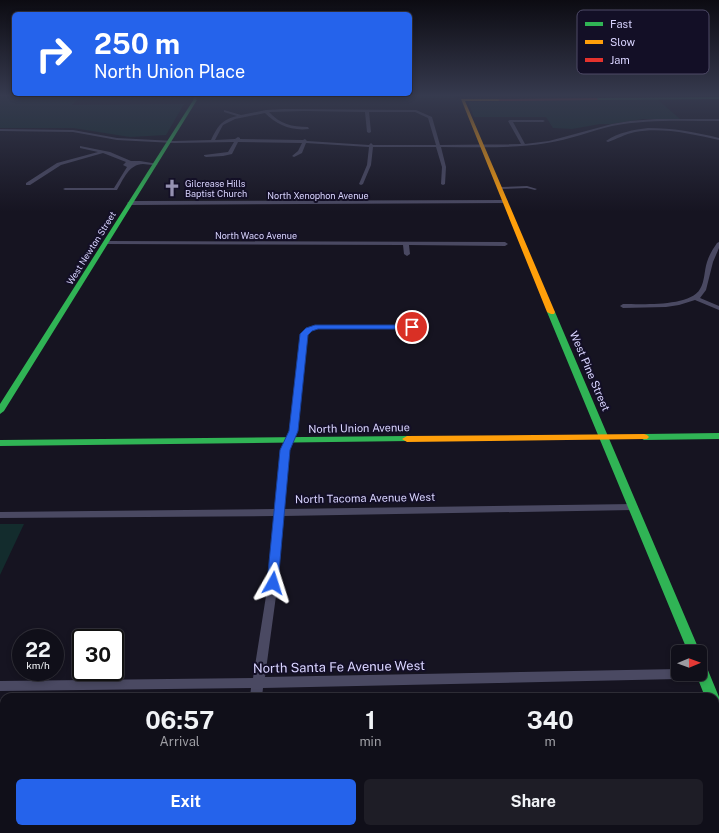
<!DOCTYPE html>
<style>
:root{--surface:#100f19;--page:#1e1d26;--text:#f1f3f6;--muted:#9c9ca2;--line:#302f38;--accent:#2563eb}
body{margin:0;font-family:"Public Sans",sans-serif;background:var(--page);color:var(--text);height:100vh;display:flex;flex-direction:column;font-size:15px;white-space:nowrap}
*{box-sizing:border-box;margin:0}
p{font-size:13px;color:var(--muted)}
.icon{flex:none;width:22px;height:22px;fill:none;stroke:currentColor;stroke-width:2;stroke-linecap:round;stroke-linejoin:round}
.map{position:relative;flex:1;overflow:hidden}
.sheet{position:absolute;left:0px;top:693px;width:719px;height:140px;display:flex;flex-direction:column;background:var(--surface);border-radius:12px 12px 0 0;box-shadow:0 2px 6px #0003,0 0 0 1px var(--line)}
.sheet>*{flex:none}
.banner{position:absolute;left:12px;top:12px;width:400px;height:84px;border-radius:6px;box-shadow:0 2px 6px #0003,0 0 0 1px var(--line);background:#2563eb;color:#fff;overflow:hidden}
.needle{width:26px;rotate:89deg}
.tools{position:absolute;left:671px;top:645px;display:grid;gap:8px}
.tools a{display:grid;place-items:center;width:36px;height:36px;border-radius:6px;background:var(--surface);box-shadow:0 2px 6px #0003,0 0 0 1px var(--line);font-size:20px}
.speed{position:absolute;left:12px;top:629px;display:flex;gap:8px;font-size:20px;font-weight:700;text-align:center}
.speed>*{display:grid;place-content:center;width:52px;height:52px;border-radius:50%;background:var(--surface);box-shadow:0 2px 6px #0003,0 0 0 1px var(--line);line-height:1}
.speed small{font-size:10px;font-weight:400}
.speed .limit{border:2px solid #111;border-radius:6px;background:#fff;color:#111}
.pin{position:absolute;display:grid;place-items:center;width:34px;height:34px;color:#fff;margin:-17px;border:2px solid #fff;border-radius:50%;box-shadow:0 1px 4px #0007}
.me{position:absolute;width:44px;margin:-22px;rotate:6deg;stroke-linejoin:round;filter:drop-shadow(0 0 3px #0008)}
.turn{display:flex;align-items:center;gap:14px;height:84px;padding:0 16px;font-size:18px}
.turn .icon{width:52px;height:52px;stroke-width:2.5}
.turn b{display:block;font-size:28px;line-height:34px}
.eta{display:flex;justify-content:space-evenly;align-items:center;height:68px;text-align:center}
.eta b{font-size:24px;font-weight:700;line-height:28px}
.button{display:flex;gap:8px;margin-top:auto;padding:8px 16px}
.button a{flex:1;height:46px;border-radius:6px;background:var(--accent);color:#fff;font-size:16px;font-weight:700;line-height:46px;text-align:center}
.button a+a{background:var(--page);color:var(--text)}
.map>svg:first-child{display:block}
.green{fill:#132c2d}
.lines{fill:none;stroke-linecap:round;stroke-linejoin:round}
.street{fill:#4a4962;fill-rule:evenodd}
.fast{fill:#30b455;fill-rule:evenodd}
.slow{fill:#ff9f0a;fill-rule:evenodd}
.jam{fill:#e5322d;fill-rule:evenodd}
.route{fill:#2563eb;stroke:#184099}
.labels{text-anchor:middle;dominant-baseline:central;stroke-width:4;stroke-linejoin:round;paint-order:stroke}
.far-poi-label{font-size:9px;fill:#d9d4ff;stroke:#130f26;text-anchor:start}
.far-street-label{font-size:9px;fill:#d9d4ff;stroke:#130f26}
.street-label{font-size:11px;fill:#d9d4ff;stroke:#130f26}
.near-street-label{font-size:13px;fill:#d9d4ff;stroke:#130f26}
.key{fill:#130f26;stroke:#4e4a67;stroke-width:1}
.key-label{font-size:11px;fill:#d9d4ff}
</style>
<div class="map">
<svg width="719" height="833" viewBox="0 0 719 833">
<rect width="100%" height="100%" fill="#161421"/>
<path class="green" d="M0 95H81L72 105 184 104 166 135 130 137 73 128H0Z
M202 95H454L456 98 204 99 206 98H201Z
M657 99 680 119H643L611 124H600L572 129 553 128 546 117H474L468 102Z
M0 524H24L0 575Z"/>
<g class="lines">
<path class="street" d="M195 95H199L195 101 193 100Z
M284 109 416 110 432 117 440 145 521 144 508 121 510 120H543L545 121 543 122H513L525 144 549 141 612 124 630 121 656 119H719V121C684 121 647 119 612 126 591 131 569 140 547 143 512 149 476 147 441 147L446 167 445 184 443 185 441 184 442 167 436 147H373L371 165 363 184 361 185 359 184 367 165 369 147 306 143 302 153 294 157 292 156 298 151 302 143 238 142 232 154 223 156 206 157 204 156V155L228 152 234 142 174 143 117 140 73 132 0 131V129L73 130 117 138 174 141 211 140C218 126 221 120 237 116L224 112V110L241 115 266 110ZM304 111 365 112 367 132 369 133 371 132 369 112H415L428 118 436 145H373L371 143 369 145 307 141 305 139 303 140 240 139V138L238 137 235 139 215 140 223 125 235 119 265 113C277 125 291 131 309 129L308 127C292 127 280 124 269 112Z
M648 128C673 128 695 132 719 138V140C692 134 662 127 635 132 625 134 617 139 608 142L606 141C618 132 634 130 648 128Z
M80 146 110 152 131 161H140L158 164C153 166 148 164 143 164 129 164 123 180 117 190H65L63 189 65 188H114L127 167 123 165 126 162 103 153 61 165 30 185H26V183L57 163 98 152 80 148Z
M527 186 537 189 535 190 527 188 500 189 498 188 500 187Z
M506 200 508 201V203L130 205 127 203 130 201Z
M106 241 505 242 508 244 505 246 409 245 410 254 407 256 404 254 403 245 104 244V242Z
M719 242V248L713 262 706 290 700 298 719 306V310L695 300 679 305 666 307 623 308 620 306 623 304C641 304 690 307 700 289 705 281 704 271 707 262 709 255 713 249 717 243Z
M318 325H412L415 327 412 329H318L311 331 307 334 297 431 289 450 284 509 633 504 636 505 638 507 636 509 633 510 283 516 276 596 265 677 678 669V674H684L682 678 678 679 263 688 262 697H250L251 688 0 691V681L253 678 266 596 274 516 0 518V512L275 509 281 450 289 431 301 334 307 328Z
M233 829H247L246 833H232Z"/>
<path class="fast" d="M719 97V99L597 100 595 99 597 98Z
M194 99 197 100 4 411 0 414V404Z
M548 310H551L555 312 700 652V653L688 652 547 312Z
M719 433V439L644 440 639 437 644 434Z
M407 436 410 437 412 439 410 441 0 446V440Z
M700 661 705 663 719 697V721L715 719V697H705L696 674H700Z"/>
<path class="slow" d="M461 99H500L502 100 500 101H465L555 312 554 314H551L547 312Z
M644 434 647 435 649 437 647 439 407 442 402 439 407 436Z"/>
<path class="jam" d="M597 98 598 100 500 101 498 100 500 99Z"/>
</g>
<linearGradient id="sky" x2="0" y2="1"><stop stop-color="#0c0b12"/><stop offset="0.45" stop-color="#363a4e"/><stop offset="1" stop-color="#363a4e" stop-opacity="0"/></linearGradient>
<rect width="719" height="212" fill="url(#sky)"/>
<path class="route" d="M315 325H412L416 327 412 329H318L312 331 308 335 298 431 290 450 278 583 277 586 273 587 268 586 267 583 280 450 289 431 300 334 306 328Z"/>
<defs>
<g id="church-bare" transform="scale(1.38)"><path d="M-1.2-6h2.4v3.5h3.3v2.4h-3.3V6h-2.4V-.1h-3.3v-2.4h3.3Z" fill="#9591b1" stroke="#130f26" stroke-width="2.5" paint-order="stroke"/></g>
</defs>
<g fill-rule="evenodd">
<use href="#church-bare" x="172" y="188"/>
</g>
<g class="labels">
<g class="far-poi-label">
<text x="185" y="183">Gilcrease Hills<tspan x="185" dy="10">Baptist Church</tspan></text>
</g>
<g class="far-street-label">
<text x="318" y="195">North Xenophon Avenue</text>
<text x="256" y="235">North Waco Avenue</text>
<text transform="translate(91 248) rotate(-58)">West Newton Street</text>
</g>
<g class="street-label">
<text transform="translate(590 371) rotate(67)">West Pine Street</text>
<text transform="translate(359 428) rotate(-1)">North Union Avenue</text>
<text transform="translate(365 498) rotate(-1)">North Tacoma Avenue West</text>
</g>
<g class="near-street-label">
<text transform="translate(339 667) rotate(-1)">North Santa Fe Avenue West</text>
</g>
</g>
<rect x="577" y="10" width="132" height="64" rx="6" class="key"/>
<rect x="585" y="22" width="18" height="4" fill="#30b455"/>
<rect x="585" y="40" width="18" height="4" fill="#ff9f0a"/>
<rect x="585" y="58" width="18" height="4" fill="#e5322d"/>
<g class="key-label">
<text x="610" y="28">Fast</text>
<text x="610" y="46">Slow</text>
<text x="610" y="64">Jam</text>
</g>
</svg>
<div class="tools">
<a><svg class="needle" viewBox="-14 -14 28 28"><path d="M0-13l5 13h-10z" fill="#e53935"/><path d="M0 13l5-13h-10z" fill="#9c9ca2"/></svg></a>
</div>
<div class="speed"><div>22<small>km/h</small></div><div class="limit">30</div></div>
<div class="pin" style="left:412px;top:327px;background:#d93025"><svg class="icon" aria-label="arrive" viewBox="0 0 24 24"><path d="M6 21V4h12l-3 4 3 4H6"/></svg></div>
<svg class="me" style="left:273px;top:583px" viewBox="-20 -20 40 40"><path d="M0-17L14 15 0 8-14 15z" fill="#2563eb" stroke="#fff" stroke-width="4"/></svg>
<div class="banner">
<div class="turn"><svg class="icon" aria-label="right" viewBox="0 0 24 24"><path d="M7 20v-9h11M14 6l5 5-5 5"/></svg><div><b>250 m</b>North Union Place</div></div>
</div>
<section class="sheet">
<div class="eta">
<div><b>06:57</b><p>Arrival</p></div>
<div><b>1</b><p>min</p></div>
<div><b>340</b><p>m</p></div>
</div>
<div class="button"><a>Exit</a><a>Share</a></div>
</section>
</div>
